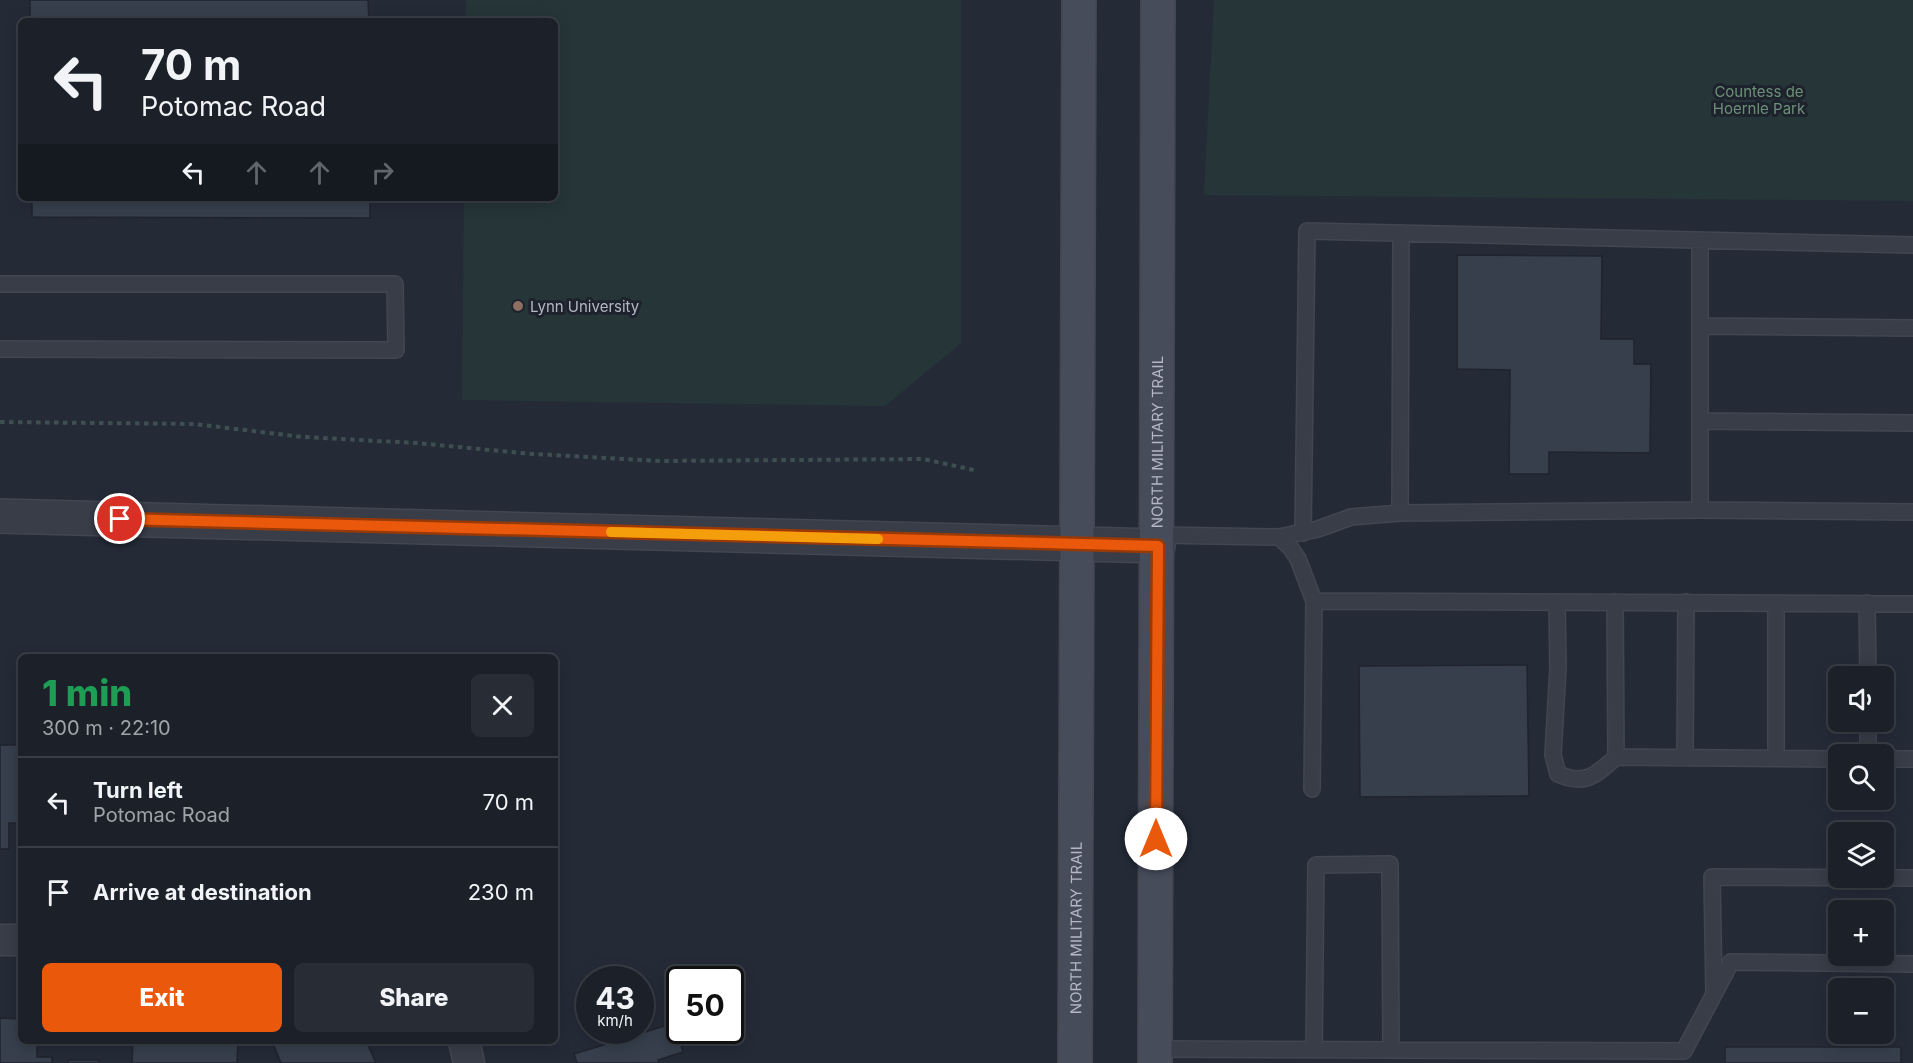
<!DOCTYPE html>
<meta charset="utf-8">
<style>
:root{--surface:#1b2029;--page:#282d35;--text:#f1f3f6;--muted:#a0a3a8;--line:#393e46;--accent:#ea580c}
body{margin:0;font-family:Inter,sans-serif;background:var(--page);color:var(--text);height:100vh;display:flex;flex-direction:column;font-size:22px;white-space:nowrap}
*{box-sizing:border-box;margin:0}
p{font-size:20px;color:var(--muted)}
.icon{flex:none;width:33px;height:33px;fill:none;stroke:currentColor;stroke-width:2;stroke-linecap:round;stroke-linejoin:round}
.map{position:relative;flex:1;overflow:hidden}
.side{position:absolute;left:18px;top:654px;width:540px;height:390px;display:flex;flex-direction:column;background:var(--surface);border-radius:9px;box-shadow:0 3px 15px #0003,0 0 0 2px var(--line)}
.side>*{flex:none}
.guide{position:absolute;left:18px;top:18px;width:540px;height:183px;border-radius:9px;box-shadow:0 3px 15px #0003,0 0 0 2px var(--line);background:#1b2029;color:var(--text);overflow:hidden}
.controls{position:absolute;left:1828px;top:666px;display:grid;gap:12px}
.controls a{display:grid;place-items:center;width:66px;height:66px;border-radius:9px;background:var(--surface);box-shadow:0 3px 15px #0003,0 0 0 2px var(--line);font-size:30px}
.speed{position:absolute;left:576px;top:966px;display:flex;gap:12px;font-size:30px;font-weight:700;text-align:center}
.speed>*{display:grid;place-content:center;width:78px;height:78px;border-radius:50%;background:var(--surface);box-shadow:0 3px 15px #0003,0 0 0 2px var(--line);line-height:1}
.speed small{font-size:15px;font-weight:400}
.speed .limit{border:3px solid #111;border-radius:9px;background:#fff;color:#111}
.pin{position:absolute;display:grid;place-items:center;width:51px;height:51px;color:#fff;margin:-26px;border:3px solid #fff;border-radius:50%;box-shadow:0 2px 6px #0007}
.me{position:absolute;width:66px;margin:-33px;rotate:0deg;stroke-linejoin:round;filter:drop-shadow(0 0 4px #0008)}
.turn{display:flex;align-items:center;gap:21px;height:126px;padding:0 24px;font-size:27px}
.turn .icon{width:78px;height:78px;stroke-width:2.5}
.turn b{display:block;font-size:42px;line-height:51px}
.lanes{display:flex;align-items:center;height:57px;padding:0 24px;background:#0003;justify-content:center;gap:30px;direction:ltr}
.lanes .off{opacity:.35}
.round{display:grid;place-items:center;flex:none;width:63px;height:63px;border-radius:9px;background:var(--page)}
.headline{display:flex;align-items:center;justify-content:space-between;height:102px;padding:0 24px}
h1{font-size:36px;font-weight:800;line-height:45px;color:#1e9e55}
.primary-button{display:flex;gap:12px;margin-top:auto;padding:12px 24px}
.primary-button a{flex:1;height:69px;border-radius:9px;background:var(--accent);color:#fff;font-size:24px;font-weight:800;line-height:69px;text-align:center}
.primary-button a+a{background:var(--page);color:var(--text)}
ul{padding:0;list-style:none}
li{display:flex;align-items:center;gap:18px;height:90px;padding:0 24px;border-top:2px solid var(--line)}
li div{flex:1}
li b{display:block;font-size:22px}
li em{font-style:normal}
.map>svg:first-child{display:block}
.green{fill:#263538}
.building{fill:#373f4d;stroke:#1f242e;stroke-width:1.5}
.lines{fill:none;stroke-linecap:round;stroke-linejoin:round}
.service-casing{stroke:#414651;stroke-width:18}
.minor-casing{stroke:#414651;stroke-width:33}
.tertiary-casing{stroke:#414651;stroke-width:36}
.secondary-casing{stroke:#414651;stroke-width:36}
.path{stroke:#3f4e50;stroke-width:4;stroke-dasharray:4.5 4.5;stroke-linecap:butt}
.service{stroke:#383d48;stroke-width:15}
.minor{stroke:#383d48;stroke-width:30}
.tertiary{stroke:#383d48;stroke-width:33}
.secondary{stroke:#464c5a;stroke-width:33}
.route-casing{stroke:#983908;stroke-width:15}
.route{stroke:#ea580c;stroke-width:10}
.slow{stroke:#f59e0b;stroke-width:10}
.education-dot{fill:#8d6e63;stroke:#1d222c;stroke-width:2}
.labels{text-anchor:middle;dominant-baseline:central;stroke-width:6;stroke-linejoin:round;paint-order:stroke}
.park-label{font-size:15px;fill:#6d9178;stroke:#1d222c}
.poi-label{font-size:15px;fill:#b3b8c4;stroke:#1d222c;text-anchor:start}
.street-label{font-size:15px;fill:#b3b8c4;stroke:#1d222c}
</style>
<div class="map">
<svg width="1913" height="1063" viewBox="0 0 1913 1063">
<rect width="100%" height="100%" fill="#242b37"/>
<path class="green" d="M466 0H961V343L885 406 462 400 464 198H555V21H466Z
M1214 0H1913V201L1204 195Z"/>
<path class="building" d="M30 0H368L369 21H30Z
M32 198H370V218L32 217Z
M1457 255 1602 256 1601 339H1634V364H1651L1650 453 1549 452V474H1509L1510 370 1457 369Z
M1527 665 1529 796 1360 797 1359 666Z
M0 745H21V823H9V849H0Z
M0 1018 21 1019V1041H37V1057H52V1063H0Z
M674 1023 683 1052 658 1060 659 1063H577L574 1054Z
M133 1041H238L237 1063H132Z
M272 1041H366L376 1063H281Z
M1725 1047H1901V1063H1725Z
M68 1060H99L98 1063H68Z"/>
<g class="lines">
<g class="service-casing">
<path id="service" d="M0 284H395L396 350 0 349
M1700 326 1913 328
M1700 421 1913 423
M1700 510V242
M1400 513 1401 233
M1303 533 1307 231 1913 245
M1158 535 1279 537 1318 529 1351 517 1400 513 1700 510 1913 512
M1279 537 1290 547 1298 559 1314 601 1312 789
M1314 601 1913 604
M1557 602 1558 668 1553 755 1558 774C1586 786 1596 775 1616 757
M1615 602 1616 757 1839 759
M1776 603V758
M1867 603 1868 676
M1868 722V754
M1685 757 1686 602
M1884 759H1913
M1714 992 1712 877 1913 878
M1155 1049 1684 1051 1731 962 1913 964
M1314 1050 1316 865 1390 864 1391 1050"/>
</g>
<g class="minor-casing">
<path id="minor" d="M0 940H21
M464 1041 469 1063"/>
</g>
<g class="tertiary-casing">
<path id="tertiary" d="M0 516 1158 546"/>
</g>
<g class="secondary-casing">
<g id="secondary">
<path id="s1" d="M1075 1063 1079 0"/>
<path id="s2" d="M1155 1063 1158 0"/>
</g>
</g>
<path class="path" d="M0 422 194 424 303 437 417 443 532 454 662 461 923 459 974 470"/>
<use href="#service" class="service"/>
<use href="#minor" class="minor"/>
<use href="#tertiary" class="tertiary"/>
<use href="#secondary" class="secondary"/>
</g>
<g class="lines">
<g class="route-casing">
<path id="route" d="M120 519 1158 546 1156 839"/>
</g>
<use href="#route" class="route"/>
<path class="slow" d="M611 532 878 539"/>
</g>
<circle class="education-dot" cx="518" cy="306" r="6"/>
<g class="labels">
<g class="park-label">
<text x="1759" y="91">Countess de<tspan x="1759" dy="17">Hoernle Park</tspan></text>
</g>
<g class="poi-label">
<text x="530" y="306">Lynn University</text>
</g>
<g class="street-label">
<text stroke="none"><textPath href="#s2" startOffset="621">NORTH MILITARY TRAIL</textPath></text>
<text stroke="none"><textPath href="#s1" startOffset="135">NORTH MILITARY TRAIL</textPath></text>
</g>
</g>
</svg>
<div class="controls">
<a><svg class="icon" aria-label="sound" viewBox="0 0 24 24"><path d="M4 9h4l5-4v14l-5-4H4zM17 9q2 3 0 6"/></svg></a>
<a><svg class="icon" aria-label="search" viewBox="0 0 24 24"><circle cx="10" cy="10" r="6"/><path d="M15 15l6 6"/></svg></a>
<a><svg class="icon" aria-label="layers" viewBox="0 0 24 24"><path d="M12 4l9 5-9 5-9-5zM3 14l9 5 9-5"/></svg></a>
<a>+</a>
<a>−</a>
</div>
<div class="speed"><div>43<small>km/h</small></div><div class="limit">50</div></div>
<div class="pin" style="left:120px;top:519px;background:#d93025"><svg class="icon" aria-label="arrive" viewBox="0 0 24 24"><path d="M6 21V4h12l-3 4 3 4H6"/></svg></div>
<svg class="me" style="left:1156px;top:839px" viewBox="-20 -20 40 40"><circle r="19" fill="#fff"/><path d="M0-13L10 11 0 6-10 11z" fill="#ea580c"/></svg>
<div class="guide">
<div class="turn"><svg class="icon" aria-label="left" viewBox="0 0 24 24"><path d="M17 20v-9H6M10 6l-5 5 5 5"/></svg><div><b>70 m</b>Potomac Road</div></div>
<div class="lanes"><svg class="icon" aria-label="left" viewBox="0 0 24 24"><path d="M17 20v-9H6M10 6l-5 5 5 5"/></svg><svg class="icon off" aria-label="ahead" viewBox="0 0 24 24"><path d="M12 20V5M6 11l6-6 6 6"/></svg><svg class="icon off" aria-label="ahead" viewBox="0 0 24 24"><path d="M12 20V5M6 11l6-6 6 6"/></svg><svg class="icon off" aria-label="right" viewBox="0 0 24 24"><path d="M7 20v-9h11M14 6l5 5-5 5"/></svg></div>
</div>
<section class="side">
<div class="headline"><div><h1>1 min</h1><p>300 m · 22:10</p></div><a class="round"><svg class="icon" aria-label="close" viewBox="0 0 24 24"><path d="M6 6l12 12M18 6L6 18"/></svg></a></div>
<ul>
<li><svg class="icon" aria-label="left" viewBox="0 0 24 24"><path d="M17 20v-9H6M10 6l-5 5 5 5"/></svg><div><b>Turn left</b><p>Potomac Road</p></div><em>70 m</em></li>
<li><svg class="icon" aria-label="arrive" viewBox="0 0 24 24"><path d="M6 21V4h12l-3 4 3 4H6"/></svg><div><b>Arrive at destination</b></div><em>230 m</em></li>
</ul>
<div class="primary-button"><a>Exit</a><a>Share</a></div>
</section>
</div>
